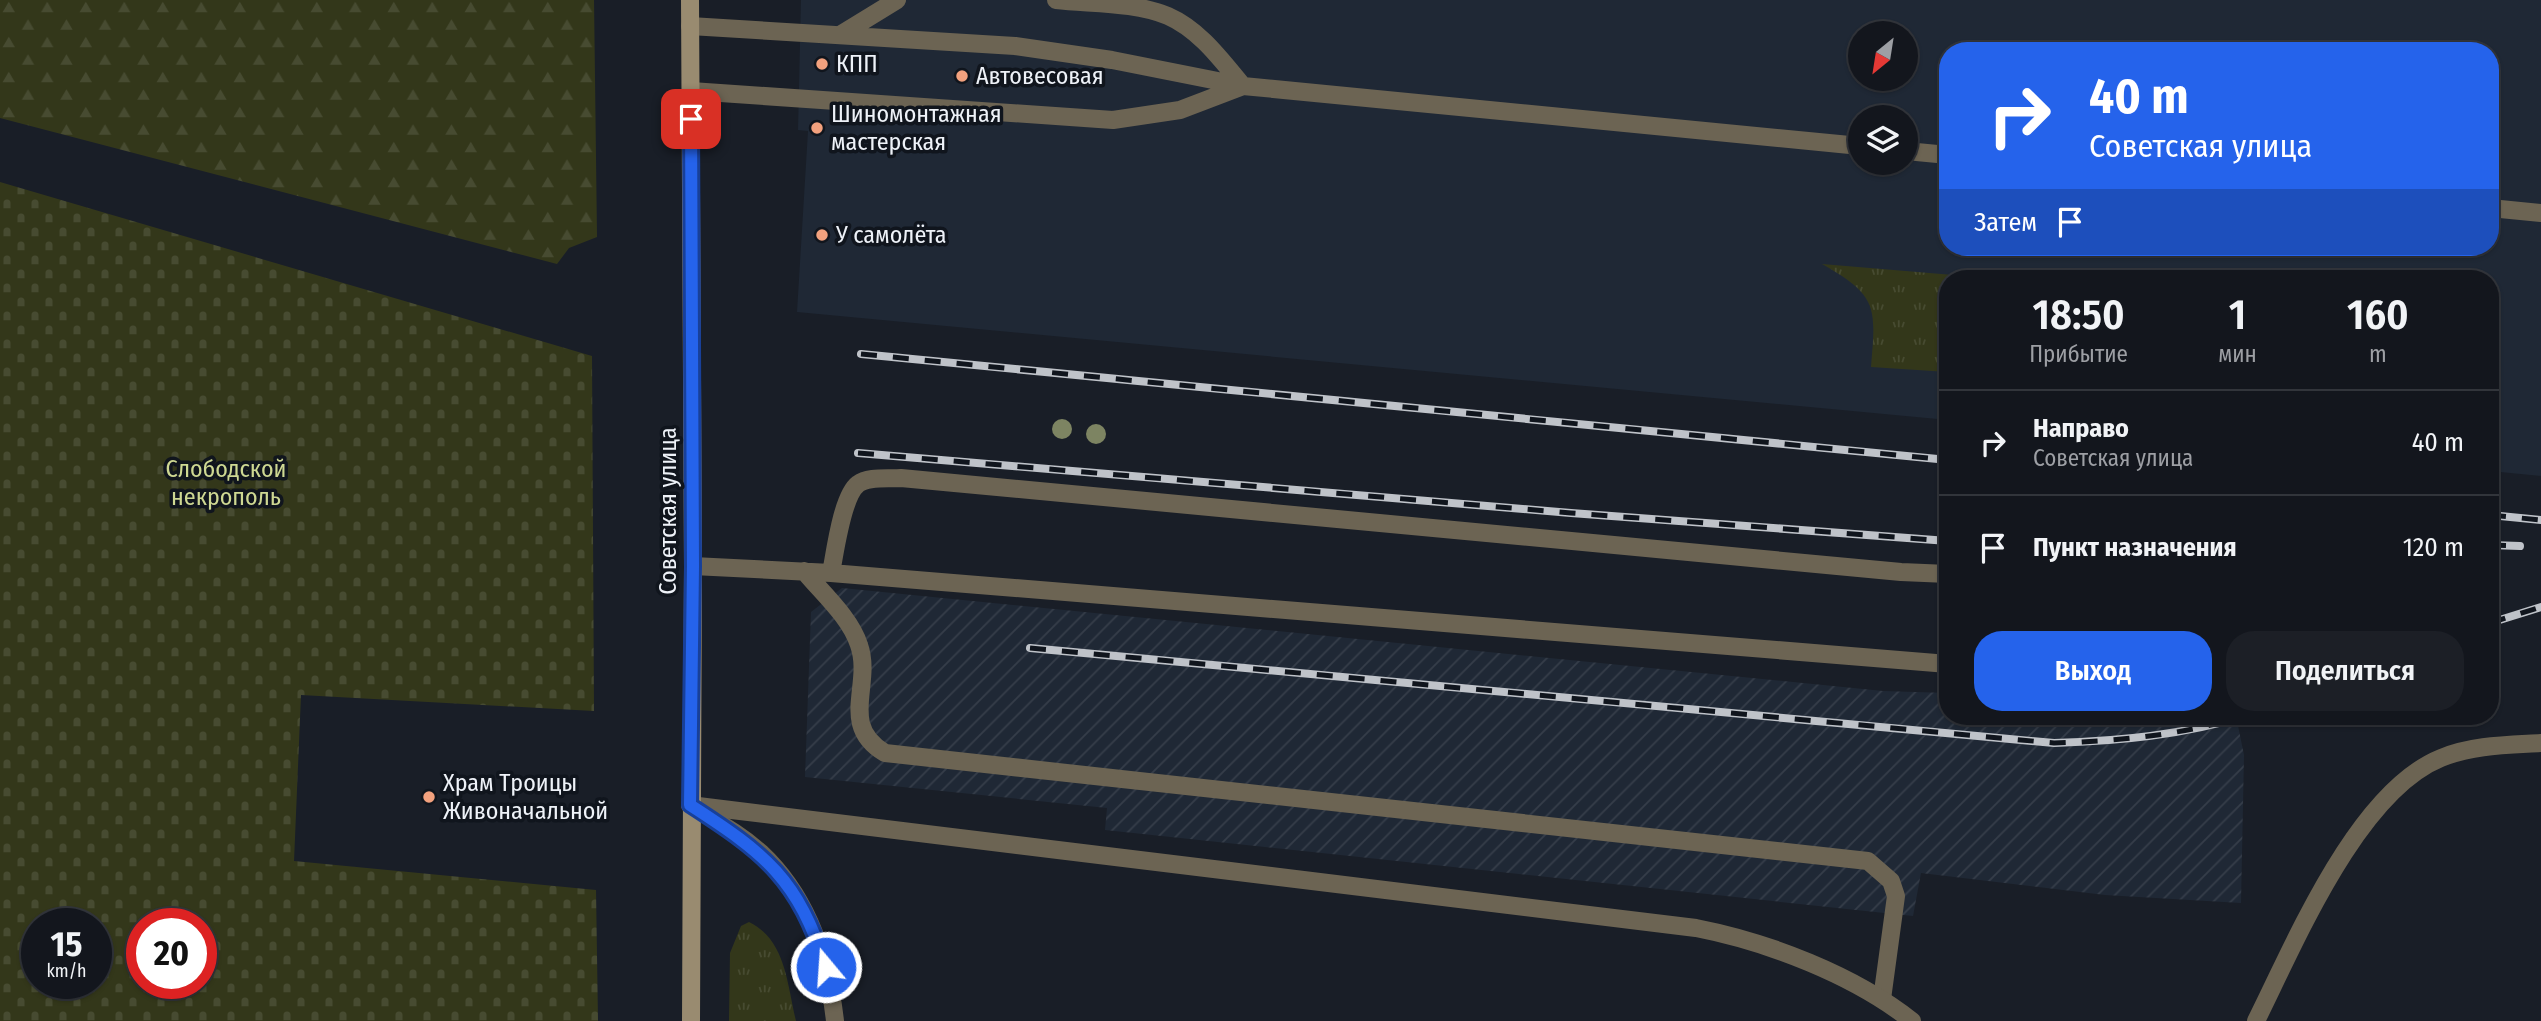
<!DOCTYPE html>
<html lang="ru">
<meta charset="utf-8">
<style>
:root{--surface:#13161d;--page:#1c1f26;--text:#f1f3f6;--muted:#9d9fa4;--line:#32353b;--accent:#2563eb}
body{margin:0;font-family:"Fira Sans Condensed",sans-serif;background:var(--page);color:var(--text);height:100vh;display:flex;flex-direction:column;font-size:26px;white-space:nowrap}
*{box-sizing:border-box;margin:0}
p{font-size:23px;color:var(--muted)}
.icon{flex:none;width:38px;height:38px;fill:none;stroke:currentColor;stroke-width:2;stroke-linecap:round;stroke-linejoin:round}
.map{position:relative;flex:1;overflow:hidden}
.drawer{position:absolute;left:1939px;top:270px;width:560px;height:455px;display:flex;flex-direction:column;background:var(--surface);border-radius:28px;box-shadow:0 2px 5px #0004,0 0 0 2px var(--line)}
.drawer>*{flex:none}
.guide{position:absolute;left:1939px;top:42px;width:560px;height:214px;border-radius:28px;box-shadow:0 2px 5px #0004,0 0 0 2px var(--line);background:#2563eb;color:#fff;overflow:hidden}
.needle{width:46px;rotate:210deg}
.fabs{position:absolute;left:1848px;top:21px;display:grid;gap:14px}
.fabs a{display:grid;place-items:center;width:70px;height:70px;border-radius:50%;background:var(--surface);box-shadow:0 2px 5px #0004,0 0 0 2px var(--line);font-size:35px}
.speed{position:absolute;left:21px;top:908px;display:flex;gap:14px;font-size:35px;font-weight:700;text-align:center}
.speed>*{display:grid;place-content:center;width:91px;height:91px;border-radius:50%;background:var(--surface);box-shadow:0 2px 5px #0004,0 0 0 2px var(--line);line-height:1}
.speed small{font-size:18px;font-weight:400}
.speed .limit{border:10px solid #d22;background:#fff;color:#111}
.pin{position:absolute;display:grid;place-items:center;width:60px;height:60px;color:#fff;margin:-30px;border-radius:14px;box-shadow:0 4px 10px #0006}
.me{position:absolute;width:77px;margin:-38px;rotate:342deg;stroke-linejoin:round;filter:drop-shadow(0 0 5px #0008)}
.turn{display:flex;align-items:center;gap:24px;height:147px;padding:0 35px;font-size:32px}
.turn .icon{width:91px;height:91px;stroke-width:2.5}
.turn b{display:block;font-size:49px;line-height:60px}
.then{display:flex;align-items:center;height:66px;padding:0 35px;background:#0003;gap:14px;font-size:26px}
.eta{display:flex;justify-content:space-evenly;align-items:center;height:119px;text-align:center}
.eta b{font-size:42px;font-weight:600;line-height:49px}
.cta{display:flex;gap:14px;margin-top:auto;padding:14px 35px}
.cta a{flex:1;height:80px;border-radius:28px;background:var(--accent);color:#fff;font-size:28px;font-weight:600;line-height:80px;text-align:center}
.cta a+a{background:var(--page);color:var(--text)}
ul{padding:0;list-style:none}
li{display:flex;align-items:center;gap:21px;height:105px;padding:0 35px;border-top:2px solid var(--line)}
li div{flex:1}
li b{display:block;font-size:26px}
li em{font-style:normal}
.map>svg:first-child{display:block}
.built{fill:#1f2835;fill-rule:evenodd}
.industrial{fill:url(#industrial-furrows)}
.grass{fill:url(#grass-tufts)}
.forest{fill:url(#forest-firs)}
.cemetery{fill:url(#cemetery-stones);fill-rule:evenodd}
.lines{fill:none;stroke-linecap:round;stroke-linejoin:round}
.lane{stroke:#6c6453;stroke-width:18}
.street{stroke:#6c6453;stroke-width:18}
.secondary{stroke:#998b70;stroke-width:18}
.rail-casing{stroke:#bfc3c9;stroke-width:8}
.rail{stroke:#10151d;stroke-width:5;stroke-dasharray:16;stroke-linecap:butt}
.tree{fill:#7d8462}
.route-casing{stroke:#184099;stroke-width:18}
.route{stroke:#2563eb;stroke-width:12}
.poi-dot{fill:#f2a17e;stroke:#10151d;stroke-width:2.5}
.labels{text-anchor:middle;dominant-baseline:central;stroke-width:7;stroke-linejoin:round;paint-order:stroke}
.poi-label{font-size:24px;fill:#eef2f8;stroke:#10151d;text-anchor:start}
.park-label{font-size:24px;fill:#ced892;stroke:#10151d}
.street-label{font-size:24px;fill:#eef2f8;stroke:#10151d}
</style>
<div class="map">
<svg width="2541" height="1021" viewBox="0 0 2541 1021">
<defs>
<pattern id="industrial-furrows" width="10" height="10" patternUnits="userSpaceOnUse" patternTransform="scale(1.75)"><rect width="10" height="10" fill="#1f2835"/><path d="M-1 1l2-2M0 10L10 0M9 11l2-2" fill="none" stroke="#353d49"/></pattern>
<pattern id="grass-tufts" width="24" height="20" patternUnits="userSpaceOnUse" patternTransform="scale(1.75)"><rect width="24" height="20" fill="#33371a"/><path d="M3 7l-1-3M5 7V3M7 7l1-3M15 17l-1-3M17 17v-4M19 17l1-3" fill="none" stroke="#474b31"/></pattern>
<pattern id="forest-firs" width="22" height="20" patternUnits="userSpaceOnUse" patternTransform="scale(1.75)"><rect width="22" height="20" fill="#33371a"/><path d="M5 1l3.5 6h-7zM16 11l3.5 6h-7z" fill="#474b31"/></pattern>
<pattern id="cemetery-stones" width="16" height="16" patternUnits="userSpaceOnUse" patternTransform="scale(1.75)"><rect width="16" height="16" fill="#33371a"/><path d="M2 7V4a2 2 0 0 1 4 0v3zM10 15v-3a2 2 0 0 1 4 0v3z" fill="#474b31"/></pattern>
</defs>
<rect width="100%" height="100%" fill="#191e27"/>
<path class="built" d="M801 0H2541V476L2490 471V278H1948V420L797 312 808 131 798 130ZM1860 33H1906V79H1860ZM1948 51H2490V247H1948ZM1860 117H1906V163H1860Z"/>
<path class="industrial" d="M842 588 1883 691 1948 693V716H2236L2244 755 2241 903 2105 895 1921 873 1913 916 1105 830 1107 808 805 777 811 612Z"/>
<path class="grass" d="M1822 264 1989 278H1948V372L1871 367C1876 306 1878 296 1822 264Z
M749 922C786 940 787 984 796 1021H729L730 953 741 926Z"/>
<path class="forest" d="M0 0H594L597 237 569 248 557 264 0 118Z"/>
<path class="cemetery" d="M0 182 592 356 594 711 301 695 294 861 596 890 598 1021H0ZM37 924H96V984H37ZM142 924H201V984H142Z"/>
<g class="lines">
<path class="lane" d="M1056 0C1091 4 1135 2 1168 16 1200 30 1222 61 1243 86L1860 146
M690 26 1015 46 1112 60 1243 86
M840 35 897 0
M691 91 1113 120 1180 110 1243 86
M1906 151 1948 155
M2490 208 2541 213
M693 566 831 573 1948 664
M804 571C822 593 850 617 859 645 873 685 838 725 885 753L1868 861 1891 881 1896 896 1882 999
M831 573C835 553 842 496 858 484 868 476 888 479 901 478L1901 572 1948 574
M690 805C714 820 740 834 761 853 808 897 828 959 835 1021"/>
<path class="street" d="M690 805 1696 928C1768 942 1854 975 1912 1021
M2256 1021C2295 943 2357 792 2441 758 2472 745 2507 745 2541 743"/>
<path class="secondary" d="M690 0 693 566 691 1021"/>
<g class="rail-casing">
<path id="rail" d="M861 354 1948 460
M858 453 1571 513 1948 541
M2490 515 2541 520
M2490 545 2520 546
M2490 623 2541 607
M1030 648 2054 743C2120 741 2182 735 2245 716"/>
</g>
<use href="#rail" class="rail"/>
</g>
<g class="tree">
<circle cx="1062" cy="429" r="10"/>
<circle cx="1096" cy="434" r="10"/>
</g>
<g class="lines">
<g class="route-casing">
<path id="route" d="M691 119 693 566 690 805C766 854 798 879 826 967"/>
</g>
<use href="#route" class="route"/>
</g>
<g class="poi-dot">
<circle cx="822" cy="64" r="7"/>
<circle cx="962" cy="76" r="7"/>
<circle cx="817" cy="128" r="7"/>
<circle cx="822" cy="235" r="7"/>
<circle cx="429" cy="797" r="7"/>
</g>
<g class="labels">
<g class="poi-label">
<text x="836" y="64">КПП</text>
<text x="976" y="76">Автовесовая</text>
<text x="831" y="114">Шиномонтажная<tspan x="831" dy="28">мастерская</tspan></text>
<text x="836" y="235">У самолёта</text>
<text x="443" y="783">Храм Троицы<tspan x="443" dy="28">Живоначальной</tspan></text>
</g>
<g class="park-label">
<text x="226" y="469">Слободской<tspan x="226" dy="28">некрополь</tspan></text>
</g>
<g class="street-label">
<text transform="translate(668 511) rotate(-90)">Советская улица</text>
</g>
</g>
</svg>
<div class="fabs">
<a><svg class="needle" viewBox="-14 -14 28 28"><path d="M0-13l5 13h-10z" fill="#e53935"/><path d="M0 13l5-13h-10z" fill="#9d9fa4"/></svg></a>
<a><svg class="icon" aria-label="layers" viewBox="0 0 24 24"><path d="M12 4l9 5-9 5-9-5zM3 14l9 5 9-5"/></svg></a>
</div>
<div class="speed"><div>15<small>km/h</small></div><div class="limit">20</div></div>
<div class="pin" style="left:691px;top:119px;background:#d93025"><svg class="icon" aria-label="arrive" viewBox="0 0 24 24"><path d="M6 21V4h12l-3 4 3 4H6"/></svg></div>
<svg class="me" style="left:826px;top:967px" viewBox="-20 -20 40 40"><circle r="17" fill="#2563eb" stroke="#fff" stroke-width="3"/><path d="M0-11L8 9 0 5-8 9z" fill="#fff"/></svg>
<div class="guide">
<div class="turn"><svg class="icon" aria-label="right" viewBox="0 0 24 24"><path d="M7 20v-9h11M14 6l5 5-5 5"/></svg><div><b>40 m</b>Советская улица</div></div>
<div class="then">Затем<svg class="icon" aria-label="arrive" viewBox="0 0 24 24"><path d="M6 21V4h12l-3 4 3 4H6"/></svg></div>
</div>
<section class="drawer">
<div class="eta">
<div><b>18:50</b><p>Прибытие</p></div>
<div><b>1</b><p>мин</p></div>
<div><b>160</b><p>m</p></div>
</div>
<ul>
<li><svg class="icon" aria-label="right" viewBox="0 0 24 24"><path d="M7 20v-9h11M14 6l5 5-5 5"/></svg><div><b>Направо</b><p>Советская улица</p></div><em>40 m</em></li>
<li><svg class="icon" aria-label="arrive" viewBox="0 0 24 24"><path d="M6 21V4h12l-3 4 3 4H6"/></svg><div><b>Пункт назначения</b></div><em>120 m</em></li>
</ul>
<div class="cta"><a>Выход</a><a>Поделиться</a></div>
</section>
</div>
